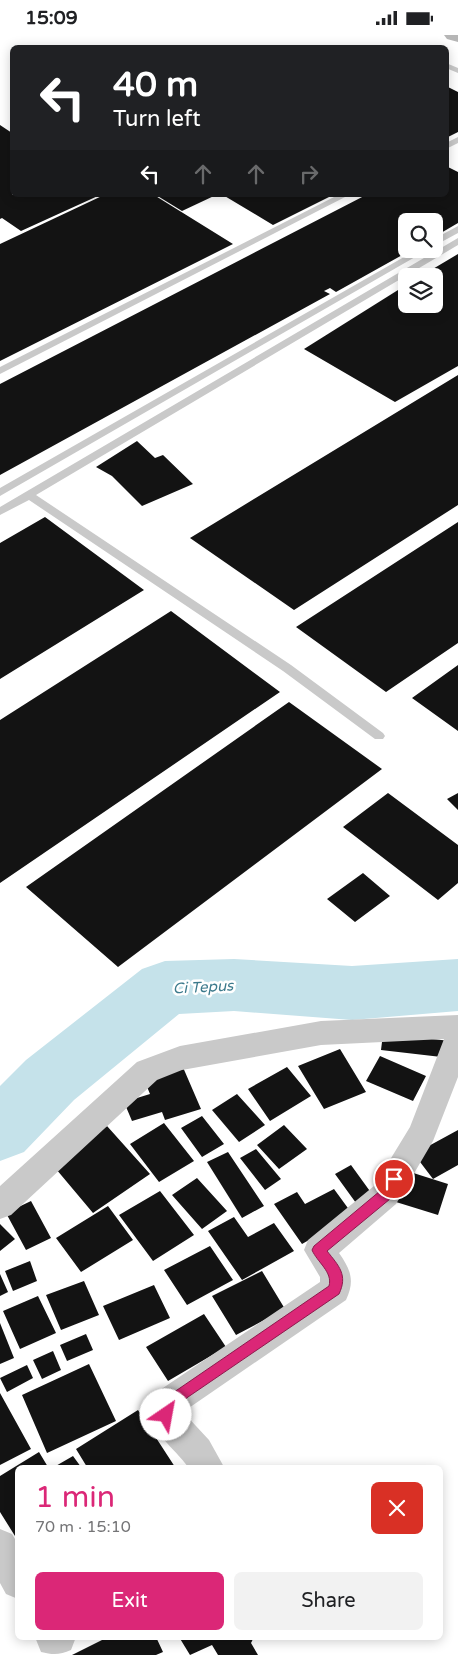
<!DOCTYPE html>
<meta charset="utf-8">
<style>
:root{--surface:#fff;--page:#f2f2f2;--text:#202124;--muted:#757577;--accent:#db2777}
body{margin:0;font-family:"Varela Round",sans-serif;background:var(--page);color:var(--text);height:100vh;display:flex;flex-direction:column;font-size:19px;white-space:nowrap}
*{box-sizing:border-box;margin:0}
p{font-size:16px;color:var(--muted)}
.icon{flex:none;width:28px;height:28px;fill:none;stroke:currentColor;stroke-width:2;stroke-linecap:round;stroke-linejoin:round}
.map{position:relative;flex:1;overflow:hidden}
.panel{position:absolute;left:15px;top:1430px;width:428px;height:175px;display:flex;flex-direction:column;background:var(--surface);border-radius:8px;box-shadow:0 2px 12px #0003}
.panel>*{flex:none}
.banner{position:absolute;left:10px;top:10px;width:439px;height:152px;border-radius:8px;box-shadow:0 2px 12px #0003;background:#202124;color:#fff;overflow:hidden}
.fabs{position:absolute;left:398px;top:178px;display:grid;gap:10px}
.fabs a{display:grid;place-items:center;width:45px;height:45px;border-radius:8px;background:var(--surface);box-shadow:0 2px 12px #0003;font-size:25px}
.pin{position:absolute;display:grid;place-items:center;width:42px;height:42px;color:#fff;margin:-21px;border:2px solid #fff;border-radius:50%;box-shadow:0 1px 5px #0007}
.me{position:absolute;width:55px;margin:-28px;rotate:33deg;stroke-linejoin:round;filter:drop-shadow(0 0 4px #0008)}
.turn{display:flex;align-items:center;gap:18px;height:105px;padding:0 20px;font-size:22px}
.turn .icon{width:65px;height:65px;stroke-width:2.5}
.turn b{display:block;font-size:35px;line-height:42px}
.lanes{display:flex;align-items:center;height:48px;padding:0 20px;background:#0003;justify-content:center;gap:25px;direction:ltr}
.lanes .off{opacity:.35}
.round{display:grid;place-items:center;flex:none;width:52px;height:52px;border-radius:8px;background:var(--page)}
.overview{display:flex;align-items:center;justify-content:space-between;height:85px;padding:0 20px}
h1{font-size:30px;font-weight:600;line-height:38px;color:var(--accent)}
.action{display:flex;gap:10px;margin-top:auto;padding:10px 20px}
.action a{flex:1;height:58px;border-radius:8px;background:var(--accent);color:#fff;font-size:20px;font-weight:600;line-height:58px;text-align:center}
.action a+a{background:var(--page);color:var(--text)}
.status{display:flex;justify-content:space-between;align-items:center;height:35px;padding:0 25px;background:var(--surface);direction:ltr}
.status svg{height:14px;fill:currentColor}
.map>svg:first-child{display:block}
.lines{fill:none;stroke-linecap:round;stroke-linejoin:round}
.river{fill:#c5e2ea;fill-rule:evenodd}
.building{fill:#131313}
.service{fill:#c9c9c9;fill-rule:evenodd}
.minor{fill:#c9c9c9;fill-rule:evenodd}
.secondary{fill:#b6b6b6;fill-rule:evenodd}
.route{fill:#db2777;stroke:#8e194d}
.labels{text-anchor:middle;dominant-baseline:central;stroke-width:5;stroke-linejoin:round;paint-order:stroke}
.water-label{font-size:15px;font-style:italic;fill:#3c7a8c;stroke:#fff}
</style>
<div class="status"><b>15:09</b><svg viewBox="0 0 49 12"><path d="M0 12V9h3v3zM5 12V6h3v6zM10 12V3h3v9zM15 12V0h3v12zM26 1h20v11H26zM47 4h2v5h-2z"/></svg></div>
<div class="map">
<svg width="458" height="1620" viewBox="0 0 458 1620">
<rect width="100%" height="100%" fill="#fff"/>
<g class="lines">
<path class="river" d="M234 924 352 931 458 924V976L352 985 234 976 179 979 74 1065 24 1117 0 1126V1051L26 1025 142 934 165 926Z"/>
</g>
<path class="building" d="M446 51 458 57V97L446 103Z
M0 90 12 98V160H100L21 196 2 183 0 184Z
M446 131 458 137V188L434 202V186H406V214H413L336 257 330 253 324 256 330 259 0 440V349L366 160H446Z
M104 160H154L233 209 0 326V209Z
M156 160H216L182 176Z
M223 160H333L273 190Z
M458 219V331L395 367 304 314 406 250V269H434V241H421Z
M458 340V470L294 575 190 503Z
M137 406 155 423 163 420 193 449 142 471 112 441 96 432Z
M45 482 144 555 0 644V508Z
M458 487V608L386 657 296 592Z
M171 576 280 657 0 848V685Z
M458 630V696L412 663Z
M289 667 382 734 118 932 26 852Z
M388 758 458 810V848L438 865 343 792Z
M458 758V775L447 764Z
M363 838 390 861 355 887 327 864Z
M383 999 451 1006 450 1023 381 1015Z
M340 1014 366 1057 324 1074 298 1031Z
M380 1021 426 1041 413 1066 366 1046Z
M182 1030 201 1074 165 1085 162 1077 132 1086 124 1067 150 1059 143 1042Z
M287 1032 311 1061 270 1086 248 1054Z
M237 1059 265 1090 239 1107 212 1075Z
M202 1081 224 1109 202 1122 181 1093Z
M164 1088 194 1126 159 1147 130 1109Z
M284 1090 307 1114 279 1134 257 1110Z
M107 1091 150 1139 93 1178 51 1128Z
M458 1095V1130L433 1144 414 1119Z
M256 1114 281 1144 265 1155 240 1123Z
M228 1117 264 1171 242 1183 207 1127Z
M351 1130 372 1159 356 1168 335 1139Z
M407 1136 448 1149 438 1180 396 1167Z
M197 1143 227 1176 202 1194 172 1160Z
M334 1154 353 1180 302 1209 274 1169 297 1157 305 1169Z
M160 1156 194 1200 153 1226 119 1180Z
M31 1166 51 1203 26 1215 6 1178Z
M108 1171 133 1205 81 1237 56 1203Z
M234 1182 248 1202 274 1188 294 1216 242 1245 208 1196Z
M0 1189 15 1204 0 1216Z
M210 1211 233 1245 187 1270 164 1235Z
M30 1226 37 1246 13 1256 5 1236Z
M262 1236 285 1274 236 1300 212 1261Z
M0 1239 8 1257 0 1261Z
M84 1246 99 1280 61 1295 46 1260Z
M154 1250 170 1283 119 1305 103 1271Z
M38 1261 56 1298 20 1314 3 1276Z
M204 1279 226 1312 168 1346 146 1312Z
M0 1288 14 1323 0 1329Z
M86 1299 93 1315 67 1326 60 1310Z
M53 1316 61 1335 42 1344 33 1325Z
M89 1329 116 1386 47 1418 22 1360Z
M27 1330 33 1343 7 1357 0 1343Z
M0 1358 31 1414 0 1430Z
M138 1375 175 1432H87L76 1414Z
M39 1417 48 1432H18V1499L15 1501 0 1477V1441Z
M73 1421 81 1432H54Z
M108 1602H156L163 1617 156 1620H72Z
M179 1602H254L251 1608 258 1620H218L212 1610 190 1620Z"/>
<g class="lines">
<path class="service" d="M446 28 458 33V38L446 33Z
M458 102V108L446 114V108Z
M338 160H349L0 339V332Z
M458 191V198L434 211V204Z
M458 203V210L36 460 291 630 383 698 385 701 383 704H375L283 636 29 465 0 480V472Z
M418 214H429L0 461V453Z"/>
<path class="minor" d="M458 980V1042L433 1106 396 1169 339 1218C351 1235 355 1246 346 1265L183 1377 209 1405 224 1432H188C172 1409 140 1392 154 1359L320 1247V1242L304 1215 308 1205 374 1151 410 1092 444 1004 321 1010 182 1035 157 1045 11 1180 0 1184V1151L137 1027 180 1011 321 986Z
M0 1494 12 1499 18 1509V1564L6 1559 0 1548Z
M35 1602H76L71 1615C60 1620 53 1620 41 1617Z"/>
<path class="secondary" d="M444 0H458V7L447 4Z"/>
</g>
<path class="route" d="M394 1138 399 1140 401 1144 390 1164 327 1216C339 1231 348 1240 339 1259L188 1362 173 1374 171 1385 166 1387 161 1385 159 1380 161 1366 329 1251C333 1237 317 1227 312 1215L314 1211 380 1156 390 1140Z"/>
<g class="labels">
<g class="water-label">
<text transform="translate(203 952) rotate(-3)">Ci Tepus</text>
</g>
</g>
</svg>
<div class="fabs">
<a><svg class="icon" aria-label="search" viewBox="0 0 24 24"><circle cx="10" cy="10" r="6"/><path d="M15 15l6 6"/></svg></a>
<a><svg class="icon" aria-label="layers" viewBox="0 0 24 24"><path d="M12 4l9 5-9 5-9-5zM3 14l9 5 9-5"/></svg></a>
</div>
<div class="pin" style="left:394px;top:1144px;background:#d93025"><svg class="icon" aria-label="arrive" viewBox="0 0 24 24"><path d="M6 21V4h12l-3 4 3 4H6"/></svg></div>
<svg class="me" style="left:166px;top:1380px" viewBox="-20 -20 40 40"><circle r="19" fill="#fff"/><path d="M0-13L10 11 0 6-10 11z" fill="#db2777"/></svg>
<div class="banner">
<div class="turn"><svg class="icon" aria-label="left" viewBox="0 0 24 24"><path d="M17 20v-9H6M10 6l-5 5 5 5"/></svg><div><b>40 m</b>Turn left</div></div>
<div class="lanes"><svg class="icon" aria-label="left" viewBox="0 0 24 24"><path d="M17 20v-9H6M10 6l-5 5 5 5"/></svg><svg class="icon off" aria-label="ahead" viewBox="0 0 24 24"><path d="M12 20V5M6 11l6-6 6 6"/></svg><svg class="icon off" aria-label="ahead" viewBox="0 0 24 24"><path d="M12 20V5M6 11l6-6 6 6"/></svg><svg class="icon off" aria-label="right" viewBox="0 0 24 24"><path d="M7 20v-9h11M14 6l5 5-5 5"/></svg></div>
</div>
<section class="panel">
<div class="overview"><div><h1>1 min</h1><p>70 m · 15:10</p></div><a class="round" style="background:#d93025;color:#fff"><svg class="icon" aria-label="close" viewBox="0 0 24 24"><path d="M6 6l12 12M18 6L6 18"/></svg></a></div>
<div class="action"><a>Exit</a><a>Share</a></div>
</section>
</div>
